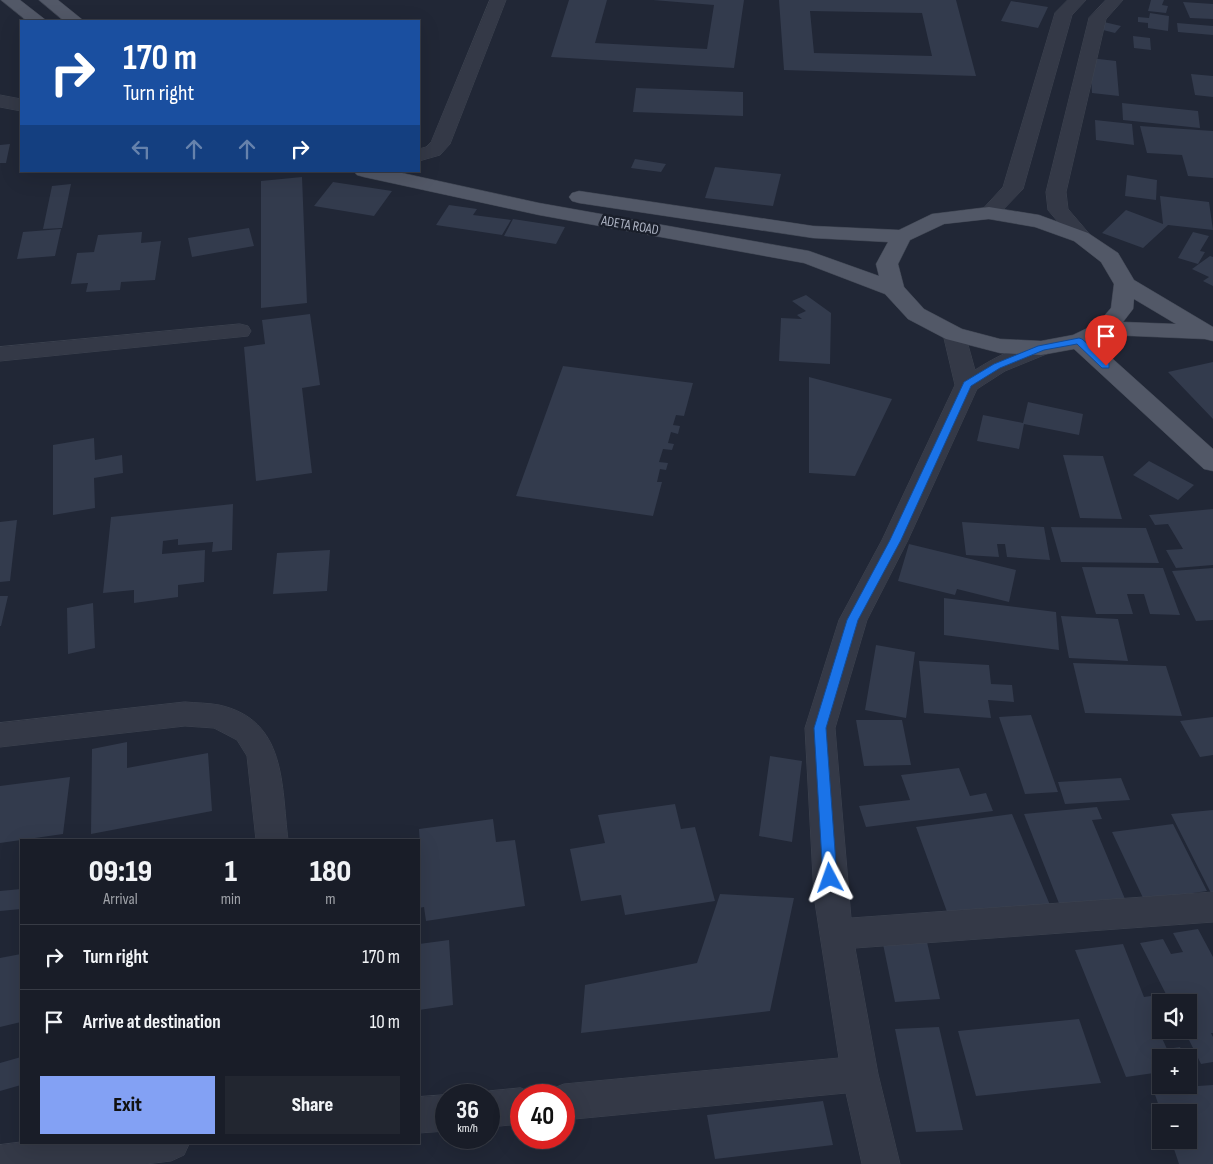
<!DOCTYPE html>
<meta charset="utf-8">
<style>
:root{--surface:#191d28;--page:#222630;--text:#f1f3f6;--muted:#9fa2a8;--line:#373b45;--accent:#83a1f4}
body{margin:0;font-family:"Sofia Sans Condensed",sans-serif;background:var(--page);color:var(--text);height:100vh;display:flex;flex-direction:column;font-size:19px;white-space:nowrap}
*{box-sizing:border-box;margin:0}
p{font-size:16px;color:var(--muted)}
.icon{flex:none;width:28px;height:28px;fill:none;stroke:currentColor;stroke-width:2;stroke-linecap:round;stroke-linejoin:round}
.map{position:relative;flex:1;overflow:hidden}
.drawer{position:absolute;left:20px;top:839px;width:400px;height:305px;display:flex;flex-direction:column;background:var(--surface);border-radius:0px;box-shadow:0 5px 20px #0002,0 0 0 1px var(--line)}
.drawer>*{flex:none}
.top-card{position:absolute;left:20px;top:20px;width:400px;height:152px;border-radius:0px;box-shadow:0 5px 20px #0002,0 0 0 1px var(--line);background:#1a4fa0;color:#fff;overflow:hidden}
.tools{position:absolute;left:1152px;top:994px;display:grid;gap:10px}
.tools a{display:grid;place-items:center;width:45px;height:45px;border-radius:0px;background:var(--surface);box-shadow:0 5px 20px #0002,0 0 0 1px var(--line);font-size:25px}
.speed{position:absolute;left:435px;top:1084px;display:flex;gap:10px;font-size:25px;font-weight:700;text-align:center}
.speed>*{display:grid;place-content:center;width:65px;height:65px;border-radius:50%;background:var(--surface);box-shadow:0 5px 20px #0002,0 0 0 1px var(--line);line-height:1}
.speed small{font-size:12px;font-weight:400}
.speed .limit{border:8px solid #d22;background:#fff;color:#111}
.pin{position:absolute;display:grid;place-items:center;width:42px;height:42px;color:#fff;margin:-51px -21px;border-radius:50% 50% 50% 0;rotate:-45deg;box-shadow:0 0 5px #0007}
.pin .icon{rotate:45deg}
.me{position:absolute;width:55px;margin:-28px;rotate:356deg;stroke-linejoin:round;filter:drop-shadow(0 0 4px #0008)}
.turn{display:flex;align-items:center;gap:18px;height:105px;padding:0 20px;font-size:22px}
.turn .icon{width:65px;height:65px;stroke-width:2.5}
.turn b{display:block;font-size:35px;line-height:42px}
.lanes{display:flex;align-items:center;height:48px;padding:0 20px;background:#0003;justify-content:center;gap:25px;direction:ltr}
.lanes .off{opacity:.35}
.eta{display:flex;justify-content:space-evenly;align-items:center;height:85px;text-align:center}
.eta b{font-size:30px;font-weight:800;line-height:35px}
.action{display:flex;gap:10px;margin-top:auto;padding:10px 20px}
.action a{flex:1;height:58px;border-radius:0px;background:var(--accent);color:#111;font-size:20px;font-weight:800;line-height:58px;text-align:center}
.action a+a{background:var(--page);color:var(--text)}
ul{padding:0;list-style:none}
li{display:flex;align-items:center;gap:15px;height:65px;padding:0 20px;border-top:1px solid var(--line)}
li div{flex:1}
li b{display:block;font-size:19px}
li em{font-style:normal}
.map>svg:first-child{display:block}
.building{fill:#333b4d;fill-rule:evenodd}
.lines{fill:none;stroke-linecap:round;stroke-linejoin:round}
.minor-casing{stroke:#3d4350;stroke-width:1}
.major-casing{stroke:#3d4350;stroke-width:1}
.minor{fill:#343947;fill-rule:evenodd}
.major{fill:#525867;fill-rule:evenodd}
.route{fill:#1a73e8;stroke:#114b97}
.labels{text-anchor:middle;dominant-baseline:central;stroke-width:5;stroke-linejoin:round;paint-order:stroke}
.far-street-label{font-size:14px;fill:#aeb4c4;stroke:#1a1f2b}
</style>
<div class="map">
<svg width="1213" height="1164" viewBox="0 0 1213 1164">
<rect width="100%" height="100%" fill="#212736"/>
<path class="building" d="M569 0H607L595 43 707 49 714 5 653 0H744L734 68 551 57Z
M779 0H956L976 76 784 70ZM810 11 922 13 932 56 814 53Z
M1151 0H1164L1162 5 1168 6 1166 13 1148 11Z
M1011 1 1048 7 1038 28 1001 21Z
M1183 2 1213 4V19L1190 18Z
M1150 13 1169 16 1168 31 1148 28V23L1138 22V17L1149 18Z
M1104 22 1121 26 1115 33 1099 29Z
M1177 23 1213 26V35L1178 32Z
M1133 36 1150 38 1151 50 1134 48Z
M1090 58 1116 61 1119 96 1092 93Z
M1191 74 1213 76V97L1195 95Z
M636 88 743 92V116L633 112Z
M1122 103 1198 111 1200 128 1123 120Z
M1095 120 1132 124 1134 145 1096 140Z
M1140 126 1213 131V178L1188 176 1182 155 1147 153Z
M10 144 6 163H0V145Z
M635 159 666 164 661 172 631 168Z
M715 167 781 174 773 206 705 198Z
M1127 175 1157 180 1156 200 1125 196Z
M302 177 307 303 261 308V181Z
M333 182 392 191 374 216 314 206Z
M71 184 62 228 43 229 52 186Z
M1160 196 1209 202 1213 230 1168 225 1143 248 1102 233 1126 210 1163 224Z
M449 205 477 209 473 215 511 220 502 235 436 225Z
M513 219 565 227 556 244 504 236Z
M249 228 254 246 192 257 188 238Z
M61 229 55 256 17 259 23 232Z
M142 232 141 243 161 241 155 280 121 282 120 290 86 292 88 283 71 284 77 253 94 252 98 235Z
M1193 232 1209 236 1200 251 1205 252 1198 264 1178 258Z
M1210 256 1213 257V286L1203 281 1209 277 1192 269Z
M806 295 831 313 830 364 779 361 781 318 802 319 797 315 806 311 792 301Z
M310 314 320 385 302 388 312 473 256 481 244 347 265 344 262 320Z
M1213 362V419L1168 372Z
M563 366 693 383 684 416 676 415 673 425 680 426 678 434 671 432 668 443 674 444 672 450 663 449 659 462 668 463 666 470 660 469 657 482H662L653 516 516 496Z
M809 377 892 399 855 476 809 473Z
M1028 402 1083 414 1079 435 1024 424 1019 449 977 441 983 415 1023 423Z
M94 438 95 460 122 455 123 473 94 478 95 508 53 515V445Z
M1063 455 1103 456 1122 519 1080 518Z
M1149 461 1194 485 1178 500 1133 475Z
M233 504 232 550 212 552 213 542 178 545V539L163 541 162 554 205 550 204 582 178 585V597L134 603V590L103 593 111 517Z
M1213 509V565L1176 568 1166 550 1183 549 1168 524 1155 525 1149 515Z
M17 520 10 581 0 582V522Z
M962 522 1044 527 1050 560 1007 557 1005 544H997L999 557 966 555Z
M1051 527 1146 528 1159 563 1061 562Z
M909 544 1016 570 1009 602 957 589 955 595 898 581Z
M330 550 327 591 273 594 277 553Z
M1082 567 1163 568 1180 615 1150 614 1144 594H1127L1133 614H1096Z
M1213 568V620L1196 621 1172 571Z
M0 596H8L1 626H0Z
M944 598 1056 612 1059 650 944 635Z
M93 603 95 648 68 654 67 608Z
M1061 616 1118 619 1128 661 1069 658Z
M876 645 915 652 906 718 865 710Z
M919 661 989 665 991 684 1012 685 1014 702 988 700 991 718 924 713Z
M1073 663 1166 666 1182 716 1085 713Z
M1031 715 1058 792 1025 794 999 717Z
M1213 717V755L1200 757 1180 721Z
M856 720H902L911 765 864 766Z
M127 742V768L208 753 212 811 91 834 92 749Z
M770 756 802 761 792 842 759 836Z
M959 768 970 796 986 793 993 811 866 827 859 806 910 800 901 775Z
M70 777 63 834 0 843V786Z
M1121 778 1130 800 1065 804 1058 782Z
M675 804 681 829 695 827 715 901 625 915 621 895 581 901 570 849 605 843 598 815Z
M1097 807 1102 819 1092 820 1125 899 1060 906 1024 814Z
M1213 810V897L1171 814Z
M1012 814 1050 905 950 920 916 827Z
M493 819 496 842 515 840 525 906 426 921 424 907 419 908V860H421L419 829Z
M1173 824 1207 891 1144 900 1112 832Z
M21 889V909L0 911V891Z
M720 894 794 898 770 1011 581 1033 585 985 697 963Z
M1198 929 1213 957V1033H1211L1213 1037V1062L1201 1064 1184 1030H1189V1002H1170L1140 943 1163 939 1171 954 1183 952 1173 933Z
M449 940 453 1005 419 1010V944Z
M927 942 940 999 895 1002 883 944Z
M1123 944 1144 997 1158 995 1161 1003V1030H1173L1175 1035 1161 1036 1167 1049 1180 1047 1185 1058H1161V1072L1126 1077 1075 950Z
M21 954V1022L0 1027V958Z
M1079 1019 1101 1083 976 1096 958 1031Z
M939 1027 963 1130 916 1132 895 1029Z
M21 1057V1085L0 1091V1063Z
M1213 1085V1164H1179L1171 1140H1189V1112H1161L1153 1089Z
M823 1101 833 1145 715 1159 707 1115Z"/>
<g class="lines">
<g class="minor-casing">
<path id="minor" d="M490 0H506L450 144 440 155 419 161V149L426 147 431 142Z
M1068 0H1086L1072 15 1023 189 996 217 989 219 982 217 979 213 1003 187 1055 13Z
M1106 0H1123L1106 19 1066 192 1068 209 1092 237 1088 241 1081 243 1074 241 1048 210 1046 192 1089 18Z
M0 95 21 99V111L0 107Z
M240 324 248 326 251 331 248 336 0 361V347Z
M954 327 962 329 965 334 975 370C992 359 1030 338 1049 343L1053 348 1049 353 1005 371 977 389 908 540 867 620 835 728 851 918 1213 892V922L855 948 878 1074 900 1164H862L846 1093 564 1120V1095H548L551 1089 564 1084 839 1058 814 896 805 728 839 620 882 540 955 385 943 334 946 329Z
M185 702C196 703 209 703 219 705 287 720 281 785 288 840H256L247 756 237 740 214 728 185 726 0 747V723Z
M521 1088 535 1095H521V1124L489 1127V1095H479L489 1091Z
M446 1095V1131L419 1133V1097Z
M21 1142H190L184 1155 171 1161 146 1164H0V1145Z"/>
</g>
<g class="major-casing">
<path id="major" d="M1 0H20L47 21H27Z
M39 0H58L84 21H64Z
M354 171H393L539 203 809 251 879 276 876 264 888 242 813 238 579 203 572 201 569 197 572 193 579 191 813 226 899 230 932 214 989 207 1039 215 1088 233 1118 253 1134 280 1213 327V341L1205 339 1110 335 1094 342 1213 449V471L1204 469 1074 349 1041 355 1000 353 946 339 908 319 885 294 804 263 539 215 364 177 357 175ZM989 219 1035 227 1074 241 1101 262 1114 284 1111 308 1098 323 1073 335 1041 341 1000 339 962 329 924 309 904 287 898 264 910 240 944 224ZM1134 299 1176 324 1123 322 1133 309Z"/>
</g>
<use href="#minor" class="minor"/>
<use href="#major" class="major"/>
</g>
<path class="route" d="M1079 338 1082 339 1109 363V368H1102L1077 344 1044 350 1000 368 971 386 901 540 858 620 826 728 837 878 835 882 830 883 825 882 823 878 814 728 847 620 890 540 964 382 994 364 1038 346Z"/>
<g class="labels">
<g class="far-street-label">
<text transform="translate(630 225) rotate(10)">ADETA ROAD</text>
</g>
</g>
</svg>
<div class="tools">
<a><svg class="icon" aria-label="sound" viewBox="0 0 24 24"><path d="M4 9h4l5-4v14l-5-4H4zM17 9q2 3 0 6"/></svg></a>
<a>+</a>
<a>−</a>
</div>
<div class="speed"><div>36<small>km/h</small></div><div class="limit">40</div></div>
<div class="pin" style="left:1106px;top:366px;background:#d93025"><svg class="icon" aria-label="arrive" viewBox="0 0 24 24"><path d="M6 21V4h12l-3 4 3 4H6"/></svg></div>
<svg class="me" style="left:830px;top:878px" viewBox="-20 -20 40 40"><path d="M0-17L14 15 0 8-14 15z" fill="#1a73e8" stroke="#fff" stroke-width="4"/></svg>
<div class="top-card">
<div class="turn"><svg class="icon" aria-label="right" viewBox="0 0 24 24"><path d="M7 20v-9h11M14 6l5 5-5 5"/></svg><div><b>170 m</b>Turn right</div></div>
<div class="lanes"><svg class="icon off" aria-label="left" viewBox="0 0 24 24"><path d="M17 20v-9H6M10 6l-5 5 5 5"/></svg><svg class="icon off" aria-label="ahead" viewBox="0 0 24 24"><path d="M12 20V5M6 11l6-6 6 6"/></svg><svg class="icon off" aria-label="ahead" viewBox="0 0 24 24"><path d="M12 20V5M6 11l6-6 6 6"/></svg><svg class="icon" aria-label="right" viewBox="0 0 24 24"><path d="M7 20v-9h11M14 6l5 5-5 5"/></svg></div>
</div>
<section class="drawer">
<div class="eta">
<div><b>09:19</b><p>Arrival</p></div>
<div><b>1</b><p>min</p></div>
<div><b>180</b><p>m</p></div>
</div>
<ul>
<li><svg class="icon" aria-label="right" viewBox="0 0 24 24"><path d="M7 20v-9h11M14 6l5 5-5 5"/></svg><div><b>Turn right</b></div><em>170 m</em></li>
<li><svg class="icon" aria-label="arrive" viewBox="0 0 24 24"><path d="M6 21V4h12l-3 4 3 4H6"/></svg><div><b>Arrive at destination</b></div><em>10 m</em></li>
</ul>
<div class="action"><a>Exit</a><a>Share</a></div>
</section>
</div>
